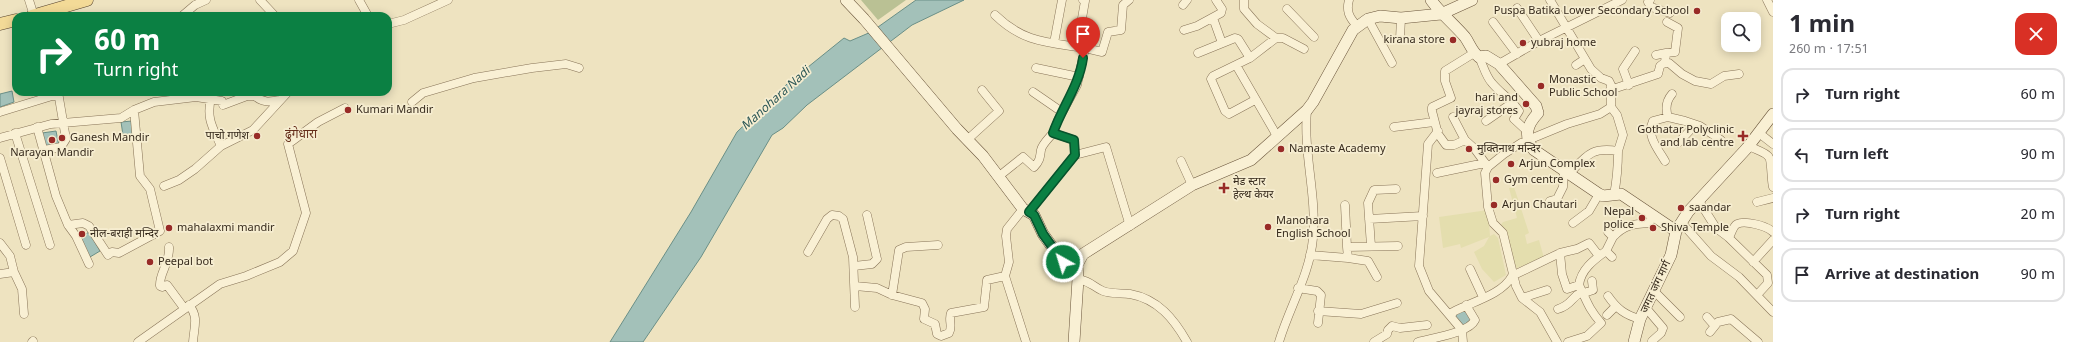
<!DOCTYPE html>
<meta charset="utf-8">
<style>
:root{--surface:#fff;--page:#f7f7f7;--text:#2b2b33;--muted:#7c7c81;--line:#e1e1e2}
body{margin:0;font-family:Georgia,"Noto Sans Devanagari",serif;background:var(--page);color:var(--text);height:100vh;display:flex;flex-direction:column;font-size:15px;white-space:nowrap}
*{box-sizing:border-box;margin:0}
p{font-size:13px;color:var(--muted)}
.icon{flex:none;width:22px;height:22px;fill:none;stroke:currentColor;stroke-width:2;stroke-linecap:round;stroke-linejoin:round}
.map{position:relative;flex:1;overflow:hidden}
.side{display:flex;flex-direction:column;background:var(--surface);width:300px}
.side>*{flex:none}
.banner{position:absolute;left:12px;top:12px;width:380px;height:84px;border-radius:12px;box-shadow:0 2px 10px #0003;background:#0b8043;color:#fff;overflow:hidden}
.controls{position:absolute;left:1721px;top:12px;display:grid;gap:8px}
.controls a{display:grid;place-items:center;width:40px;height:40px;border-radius:8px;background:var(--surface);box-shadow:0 2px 10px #0003;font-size:20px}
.pin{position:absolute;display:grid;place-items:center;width:34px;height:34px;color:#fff;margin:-41px -17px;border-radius:50% 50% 50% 0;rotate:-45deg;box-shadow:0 0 4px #0007}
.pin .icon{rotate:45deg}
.me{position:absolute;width:44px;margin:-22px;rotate:321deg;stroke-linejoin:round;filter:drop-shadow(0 0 3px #0008)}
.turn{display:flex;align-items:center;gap:14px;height:84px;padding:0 16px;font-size:18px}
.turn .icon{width:52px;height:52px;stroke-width:2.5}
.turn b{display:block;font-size:28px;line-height:34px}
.round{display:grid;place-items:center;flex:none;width:42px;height:42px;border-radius:12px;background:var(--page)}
.headline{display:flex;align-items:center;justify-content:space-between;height:68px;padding:0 16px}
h1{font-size:24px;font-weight:700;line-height:30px}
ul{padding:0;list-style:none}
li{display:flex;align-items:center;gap:12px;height:54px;margin:0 8px 6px;padding:0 8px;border:2px solid var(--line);border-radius:12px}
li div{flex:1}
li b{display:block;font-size:15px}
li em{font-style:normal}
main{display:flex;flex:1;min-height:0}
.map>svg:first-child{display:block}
.farmland{fill:#e4deae}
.cemetery{fill:#bac194}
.water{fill:#a3c1b9;stroke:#6a8f87}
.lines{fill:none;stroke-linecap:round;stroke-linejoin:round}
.street-casing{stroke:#887458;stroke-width:9}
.secondary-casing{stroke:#6a553b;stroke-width:12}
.primary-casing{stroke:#55412c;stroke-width:13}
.street{stroke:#f9f0d4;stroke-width:8}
.secondary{stroke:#f9f0d4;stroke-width:11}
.primary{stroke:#f3da97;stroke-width:12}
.route-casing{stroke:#07532c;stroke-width:10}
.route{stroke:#0b8043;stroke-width:7}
.poi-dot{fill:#982b27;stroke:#f6edd0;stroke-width:1.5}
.labels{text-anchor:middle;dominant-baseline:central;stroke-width:3.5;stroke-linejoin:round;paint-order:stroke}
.poi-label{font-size:11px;fill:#372b1d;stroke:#f6edd0;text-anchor:start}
.street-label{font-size:11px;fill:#372b1d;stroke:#f6edd0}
.water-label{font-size:12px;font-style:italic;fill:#2c5756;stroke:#f6edd0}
.neighbourhood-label{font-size:12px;fill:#652e1b;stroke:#f6edd0}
</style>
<main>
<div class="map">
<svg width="1773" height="342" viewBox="0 0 1773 342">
<rect width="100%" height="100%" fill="#eee3c0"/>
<path class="farmland" d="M1514 187 1529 233 1525 235 1527 244 1539 240 1544 258 1514 269 1500 226 1503 222 1517 218 1509 188Z
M1488 210 1490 236 1494 234 1498 238 1506 275 1494 282 1482 269 1474 252 1484 246 1489 237 1461 248 1460 244 1443 248 1439 217Z"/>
<path class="cemetery" d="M861 0H906L878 20Z"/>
<path class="water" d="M916 0H964L912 25 807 105 783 128 772 135 701 257 643 342H610L691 212 737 132 787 84 844 38 850 41 871 32Z
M12 91 14 102 0 107V94Z
M132 121 134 134 123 135 121 122Z
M56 131 59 146 45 148 42 133Z
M89 232 100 251 90 257 79 238Z
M1466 308 1473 320 1463 327 1454 317 1456 313Z"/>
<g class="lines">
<g class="street-casing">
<path id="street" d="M29 0 34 16
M260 0 275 16
M359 0 368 16
M1244 0V9L1257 24 1276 38H1283L1304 49
M1349 0C1346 11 1349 17 1357 26
M1550 0 1591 69 1601 78 1609 81 1611 85V107L1617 115 1623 135 1618 151C1591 147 1587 155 1569 174
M1650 0 1648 2 1651 7 1670 13
M1767 0 1773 12
M1183 5 1187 0
M1517 8 1539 41
M1287 9 1314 37
M995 15C1024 43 1047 42 1085 48
M182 16 195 5 206 0
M1213 18 1222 43
M1368 19 1392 63
M1493 22 1517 54
M388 24 404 20 448 0
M1184 30 1197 26 1221 13 1222 9 1216 0
M1400 39 1401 18
M1054 43 1062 0
M1077 47 1085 1 1083 0
M1198 53 1235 38 1238 39 1250 58
M1474 53 1445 71V81L1451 98 1432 107V111L1438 134 1446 145H1454L1465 140 1474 148 1488 167
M1656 55 1666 53
M1479 57C1483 65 1486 77 1492 83 1500 93 1512 100 1519 111L1514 119 1527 131
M1665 63 1666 53 1675 52 1678 28 1667 22
M1499 64 1539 41 1622 0
M1236 65 1277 136
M1576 65 1585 59
M1036 68 1079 77
M1629 85 1623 69 1635 51
M1610 90 1658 74 1660 66 1664 63H1669L1682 74 1695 81 1711 84 1724 76 1739 74
M1033 92 1062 112
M211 98C206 119 213 128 221 146
M1255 100 1229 114 1225 111 1211 79 1213 76 1250 58 1276 38
M412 102 423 93 474 78 532 68 566 64 579 68
M0 112 52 96H58
M1453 117 1465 140
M1668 117C1665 108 1666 101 1672 94
M1486 121 1512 103
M37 127 56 196 68 225 76 236 89 264
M1394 127 1434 122
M1438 131 1428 144 1419 266 1429 291 1451 317
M15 133 50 245
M1759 133 1773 144
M0 138 51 124 121 118 134 110 154 102 196 97 222 101 223 105 247 96H255C263 103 270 102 280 100
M967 140 999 111 982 90
M1528 140 1567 124 1600 114 1611 107
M1528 142 1521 143 1504 154 1488 167 1485 173 1488 207 1493 223 1503 233 1516 286 1522 298 1540 312 1557 342
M1678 143 1695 125
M1749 146C1754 149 1765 152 1768 156 1772 159 1771 180 1773 187
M44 150 61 147 66 139 58 92
M1075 155 1074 140 1053 133 1058 120 1077 85 1085 48 1102 52 1108 32 1121 30 1123 5 1129 0
M0 158 26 245
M1181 161 1192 185
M1665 161C1658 149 1646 136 1653 121L1668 117 1685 121 1700 126 1721 140
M1437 173 1485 163
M998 177 1023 157 1034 167C1040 161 1040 157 1041 150 1042 144 1050 137 1053 133
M164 186 179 180 195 169 221 146 253 130 288 92
M1614 195C1617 179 1618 166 1618 151
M1550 201 1557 199 1563 187 1564 171
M1699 201 1716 228 1728 237 1767 275 1768 283 1757 295
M1757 202 1773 198
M1345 205 1347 247 1398 246
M1023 209 1007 229 1006 236 1009 262 1005 276 1026 342
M1029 212 1075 155 1106 147 1130 226
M1369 219 1423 216
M1681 222 1711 256 1739 277 1773 312
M1573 223 1589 211 1599 194
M68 225 83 223 89 226 108 255 112 252 119 253 160 231 150 189 140 176 134 110
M1608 232 1613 237C1624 225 1633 224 1649 223L1653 216
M1729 238C1731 234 1733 226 1737 224 1745 220 1767 226 1773 232
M0 243 10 256 14 272 22 289 24 314
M1371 246 1368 203 1374 190 1396 189
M169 247C170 264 159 273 160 286L162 287 167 285 184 308
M808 252 827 219 832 215 839 216 843 219 853 257 855 307
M1560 253 1562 274 1567 289 1579 285
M1310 255 1348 258 1347 247
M1612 257 1606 251 1613 237
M1348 258 1368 261 1377 277
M1753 262 1773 240
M854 266 872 264 877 259 867 215
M1470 269 1483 297
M0 274 14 272
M1078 279C1092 282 1092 286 1103 291 1110 294 1122 293 1130 294 1158 299 1174 319 1187 342
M855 286 877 288 892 295 922 303 925 309 924 319 935 324 937 334 941 336 949 333C953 327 948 319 951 313L984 307 987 280 1005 276
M1298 288 1317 291 1321 295 1318 323
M1654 291 1680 317
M1584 293 1593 290 1592 281
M892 295 899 250 906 247 938 245
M1608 296C1617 309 1625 315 1640 319
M1522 298 1547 290
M189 305C199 317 194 327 193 342
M1646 308 1663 328 1661 333 1652 341
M1558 309C1572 305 1571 297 1582 292
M1318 311 1361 314 1397 303
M1607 315 1615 307
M1707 317 1714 325
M1710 332 1718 322 1731 319 1758 342
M32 342 33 341
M138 342 220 284 246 276 280 262 293 251 306 213 288 144 318 122 345 108
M1279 342C1289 308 1310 274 1313 238 1317 195 1303 153 1307 110
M1374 342 1387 334 1388 330 1392 326 1400 328 1427 325
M1418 342C1432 338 1469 333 1475 320L1466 305
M1463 342 1462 330 1451 317 1453 312C1471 302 1502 295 1512 276L1560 253 1577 249 1589 243 1599 256
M1568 342 1587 336 1601 323C1588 308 1587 301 1579 285 1581 269 1594 260 1606 251"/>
</g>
<g class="secondary-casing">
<path id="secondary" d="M846 0 864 19 957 129 983 156 1023 209 1034 215 1043 234 1063 262 1077 265
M1431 0C1441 14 1454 24 1465 37 1470 44 1472 52 1479 57L1486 56 1499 64 1536 106 1538 113C1527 125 1523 136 1534 150L1599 194 1603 196 1621 194 1676 231
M1074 342 1078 279 1077 265 1083 254 1192 185 1251 160 1307 110 1313 102 1353 30 1368 19 1380 16 1401 18 1441 14 1472 0
M1634 342 1640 319 1671 255 1676 231 1688 212 1747 148 1773 114"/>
</g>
<g class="primary-casing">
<path id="primary" d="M32 16 87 0
M0 24 16 20"/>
</g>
<use href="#street" class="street"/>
<use href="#secondary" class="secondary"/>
<use href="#primary" class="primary"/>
</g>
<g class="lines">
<g class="route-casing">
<path id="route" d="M1063 262 1043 234 1034 215 1029 212 1075 155 1074 140 1053 133C1062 107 1079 86 1083 58"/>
</g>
<use href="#route" class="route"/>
</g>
<g class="poi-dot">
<circle cx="1697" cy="11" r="4"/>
<circle cx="1453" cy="40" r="4"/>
<circle cx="1523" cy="43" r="4"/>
<circle cx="1541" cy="86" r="4"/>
<circle cx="1526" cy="104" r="4"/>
<circle cx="348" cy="110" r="4"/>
<circle cx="257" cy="136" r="4"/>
<path d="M1741 130h4v4h4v4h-4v4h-4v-4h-4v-4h4z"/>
<circle cx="62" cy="138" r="4"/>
<circle cx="52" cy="140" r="4"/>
<circle cx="1281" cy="149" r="4"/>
<circle cx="1469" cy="149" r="4"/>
<circle cx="1511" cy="164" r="4"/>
<circle cx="1496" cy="180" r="4"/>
<path d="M1222 182h4v4h4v4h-4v4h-4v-4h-4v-4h4z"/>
<circle cx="1494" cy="205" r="4"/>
<circle cx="1681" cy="208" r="4"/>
<circle cx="1642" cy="218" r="4"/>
<circle cx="1268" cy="227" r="4"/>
<circle cx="169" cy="228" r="4"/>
<circle cx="1653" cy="228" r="4"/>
<circle cx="82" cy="234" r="4"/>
<circle cx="150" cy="262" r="4"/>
</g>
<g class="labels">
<g class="poi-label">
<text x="1689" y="11" text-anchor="end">Puspa Batika Lower Secondary School</text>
<text x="1445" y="40" text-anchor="end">kirana store</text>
<text x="1531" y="43">yubraj home</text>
<text x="1549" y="80">Monastic<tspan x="1549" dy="13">Public School</tspan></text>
<text x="1518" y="98" text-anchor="end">hari and<tspan x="1518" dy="13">jayraj stores</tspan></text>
<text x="356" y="110">Kumari Mandir</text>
<text x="1734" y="130" text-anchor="end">Gothatar Polyclinic<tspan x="1734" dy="13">and lab centre</tspan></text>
<text x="249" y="136" text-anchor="end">पाचो गणेश</text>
<text x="70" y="138">Ganesh Mandir</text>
<text x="1289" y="149">Namaste Academy</text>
<text x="1477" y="149">मुक्तिनाथ मन्दिर</text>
<text x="52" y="153" text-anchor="middle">Narayan Mandir</text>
<text x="1519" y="164">Arjun Complex</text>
<text x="1504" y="180">Gym centre</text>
<text x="1233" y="182">मेड स्टार<tspan x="1233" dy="13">हेल्थ केयर</tspan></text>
<text x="1502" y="205">Arjun Chautari</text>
<text x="1689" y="208">saandar</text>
<text x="1634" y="212" text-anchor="end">Nepal<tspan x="1634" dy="13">police</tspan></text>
<text x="1276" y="221">Manohara<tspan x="1276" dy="13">English School</tspan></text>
<text x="177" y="228">mahalaxmi mandir</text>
<text x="1661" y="228">Shiva Temple</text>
<text x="90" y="234">नील-बराही मन्दिर</text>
<text x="158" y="262">Peepal bot</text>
</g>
<g class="street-label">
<text transform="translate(1656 287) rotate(-65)">जगत जंग मार्ग</text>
</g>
<g class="water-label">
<text transform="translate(776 99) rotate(-42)">Manohara Nadi</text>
</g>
<g class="neighbourhood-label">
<text x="301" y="135">ढुंगेधारा</text>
</g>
</g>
</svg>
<div class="controls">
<a><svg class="icon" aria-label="search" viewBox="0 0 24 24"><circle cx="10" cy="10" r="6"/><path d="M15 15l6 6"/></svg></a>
</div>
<div class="pin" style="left:1083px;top:58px;background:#d93025"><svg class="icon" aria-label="arrive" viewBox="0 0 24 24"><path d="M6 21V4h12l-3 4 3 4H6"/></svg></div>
<svg class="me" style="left:1063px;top:262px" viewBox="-20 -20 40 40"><circle r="17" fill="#0b8043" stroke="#fff" stroke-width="3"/><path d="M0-11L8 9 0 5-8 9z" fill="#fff"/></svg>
<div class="banner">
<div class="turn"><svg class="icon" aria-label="right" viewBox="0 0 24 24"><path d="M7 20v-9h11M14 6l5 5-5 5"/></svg><div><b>60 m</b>Turn right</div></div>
</div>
</div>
<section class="side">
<div class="headline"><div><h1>1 min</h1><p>260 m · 17:51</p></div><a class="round" style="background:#d93025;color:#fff"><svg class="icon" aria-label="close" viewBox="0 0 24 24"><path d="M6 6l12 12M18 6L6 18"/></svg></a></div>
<ul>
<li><svg class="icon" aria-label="right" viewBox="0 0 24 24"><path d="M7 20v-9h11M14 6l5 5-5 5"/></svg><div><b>Turn right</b></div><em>60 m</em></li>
<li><svg class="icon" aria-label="left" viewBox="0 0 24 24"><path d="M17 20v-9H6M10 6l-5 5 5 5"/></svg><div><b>Turn left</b></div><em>90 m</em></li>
<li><svg class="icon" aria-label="right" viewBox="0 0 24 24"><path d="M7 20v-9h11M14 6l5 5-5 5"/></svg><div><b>Turn right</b></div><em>20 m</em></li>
<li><svg class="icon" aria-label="arrive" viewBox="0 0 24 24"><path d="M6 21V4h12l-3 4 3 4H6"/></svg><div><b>Arrive at destination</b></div><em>90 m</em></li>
</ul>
</section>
</main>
